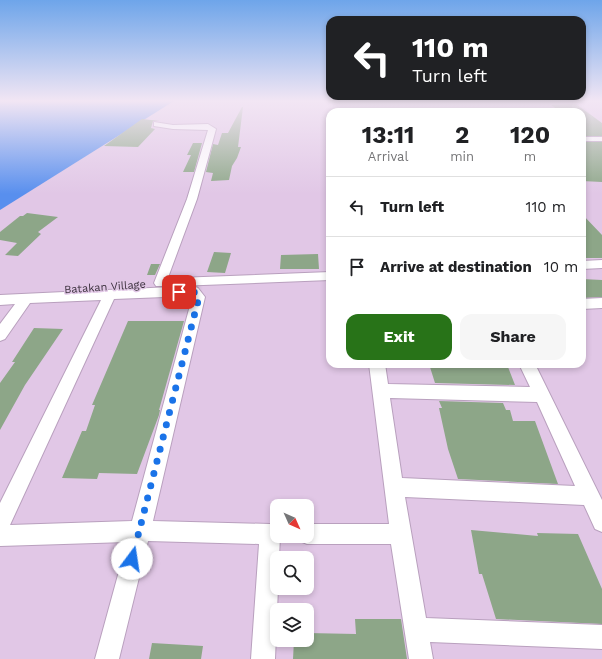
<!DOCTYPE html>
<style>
:root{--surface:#fff;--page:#f6f6f6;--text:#202124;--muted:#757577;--line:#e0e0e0;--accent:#287318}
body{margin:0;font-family:"Work Sans",sans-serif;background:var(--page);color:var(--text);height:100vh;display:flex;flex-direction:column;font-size:15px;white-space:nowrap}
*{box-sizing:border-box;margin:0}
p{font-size:13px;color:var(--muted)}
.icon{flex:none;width:22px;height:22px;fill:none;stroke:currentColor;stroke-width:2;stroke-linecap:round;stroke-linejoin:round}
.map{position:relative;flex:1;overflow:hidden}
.drawer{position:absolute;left:326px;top:108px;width:260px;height:260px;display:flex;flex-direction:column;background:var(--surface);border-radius:12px;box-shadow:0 2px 6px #0003}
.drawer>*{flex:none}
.banner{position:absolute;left:326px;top:16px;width:260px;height:84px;border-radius:12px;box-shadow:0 2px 6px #0003;background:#202124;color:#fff;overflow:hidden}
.needle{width:26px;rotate:135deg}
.controls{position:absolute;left:270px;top:499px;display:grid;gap:8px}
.controls a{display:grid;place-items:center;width:44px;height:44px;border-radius:8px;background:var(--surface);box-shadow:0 2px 6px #0003;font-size:20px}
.pin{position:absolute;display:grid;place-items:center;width:34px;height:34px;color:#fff;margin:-17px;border-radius:8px;box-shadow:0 2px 6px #0006}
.me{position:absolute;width:44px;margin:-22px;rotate:14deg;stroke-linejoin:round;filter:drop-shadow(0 0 3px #0008)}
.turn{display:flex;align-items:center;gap:14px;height:84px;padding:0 20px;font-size:18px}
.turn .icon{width:52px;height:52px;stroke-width:2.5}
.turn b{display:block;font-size:28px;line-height:34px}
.eta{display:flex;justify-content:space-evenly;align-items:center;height:68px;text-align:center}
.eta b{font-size:24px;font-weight:700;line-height:28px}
.button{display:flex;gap:8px;margin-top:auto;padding:8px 20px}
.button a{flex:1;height:46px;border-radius:12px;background:var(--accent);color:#fff;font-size:16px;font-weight:700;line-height:46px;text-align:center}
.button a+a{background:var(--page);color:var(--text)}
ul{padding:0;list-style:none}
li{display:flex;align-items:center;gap:12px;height:60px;padding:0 20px;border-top:1px solid var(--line)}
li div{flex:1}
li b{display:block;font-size:15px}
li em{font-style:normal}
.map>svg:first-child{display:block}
.water{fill:#588fee}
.building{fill:#8da688}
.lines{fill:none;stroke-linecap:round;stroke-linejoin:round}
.minor-casing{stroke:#b9a0be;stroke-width:2}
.minor{fill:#fff;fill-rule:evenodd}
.route{stroke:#1a73e8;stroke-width:7;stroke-dasharray:0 12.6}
.labels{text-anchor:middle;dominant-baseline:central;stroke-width:3;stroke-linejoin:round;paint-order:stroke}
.street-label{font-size:11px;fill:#3c313e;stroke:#e1c7e6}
</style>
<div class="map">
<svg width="602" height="659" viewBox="0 0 602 659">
<rect width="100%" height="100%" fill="#e1c7e6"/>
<path class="water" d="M0 101H174L0 210Z"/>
<path class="building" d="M576 104 602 123V136H582V112H561L551 105Z
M242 107H243L238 147H241L237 158 232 166 229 180 211 181 213 173 206 172 213 144 218 145 222 133H228Z
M142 119 160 121H153L151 128 155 129 138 147 104 146Z
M582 142H602V182L582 181Z
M193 143H202L194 172H183L191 155H187Z
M27 213 58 217 38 232 41 234 18 256 5 255 17 243 0 240V232L20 216H23Z
M582 214 602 235V258H582Z
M214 252 231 253 225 273 207 272Z
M318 254 319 269H280L281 255Z
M151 264H160L155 275H147Z
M582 279 602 280V297L582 298Z
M128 321H184L159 410H160L159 415 137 474 99 473 97 479 62 478 82 431H86L95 405H92Z
M34 328 63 329 25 385 0 430V383L15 362H12Z
M429 364 508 367 515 385 435 383Z
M439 401 503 403 506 410H510L513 421H535L558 484 458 479 448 449 439 408H442Z
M471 530 538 536 537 533 578 534 602 589V624L496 619 482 574H479Z
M355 619H401L407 659H293L294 640H307V633L356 634Z
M152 643 203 646 201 659H149Z"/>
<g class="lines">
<g class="minor-casing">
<path id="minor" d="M154 122 173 125 208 124 216 129 197 199 166 283 164 286H156L154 283 187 199 208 130 173 129 154 126Z
M582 137H602V141H582Z
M602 260V268L582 269V261Z
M330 272V280L177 286 173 285 171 282 173 279 177 278Z
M193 286 198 288 205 297 153 521 270 524 277 527V536H280L279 558H277L278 588 275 659H251L259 544 148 541 119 659H95L127 542 0 546V503L101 300 30 303 5 339 0 341V324L15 304 0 305V295ZM190 296 192 298 132 521 10 525 114 299Z
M602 298V308L582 309V299Z
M369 364H385L388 384 530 387 519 364H535L602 500V532L595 529 584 505 405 497 426 618 602 625V649L430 642 433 659H409L391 544H307L300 541 298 536H307V524H389ZM390 398 537 402 575 486 402 478Z"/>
</g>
<use href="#minor" class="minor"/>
</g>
<linearGradient id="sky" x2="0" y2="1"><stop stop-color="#6ea5ea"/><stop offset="0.52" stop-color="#f2e6f4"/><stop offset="1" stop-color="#f2e6f4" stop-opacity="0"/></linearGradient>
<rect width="602" height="194" fill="url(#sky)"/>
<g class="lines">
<path class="route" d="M132 559 199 297 193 291 179 292"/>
</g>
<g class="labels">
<g class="street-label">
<text transform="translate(105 287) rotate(-4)">Batakan Village</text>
</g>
</g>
</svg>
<div class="controls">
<a><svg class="needle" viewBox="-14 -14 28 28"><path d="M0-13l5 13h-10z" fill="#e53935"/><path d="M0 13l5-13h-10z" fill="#757577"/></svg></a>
<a><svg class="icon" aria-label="search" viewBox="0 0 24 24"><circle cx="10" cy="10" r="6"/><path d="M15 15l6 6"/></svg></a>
<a><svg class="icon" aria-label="layers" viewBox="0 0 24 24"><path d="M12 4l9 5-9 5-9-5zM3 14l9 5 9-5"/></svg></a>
</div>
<div class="pin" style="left:179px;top:292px;background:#d93025"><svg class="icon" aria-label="arrive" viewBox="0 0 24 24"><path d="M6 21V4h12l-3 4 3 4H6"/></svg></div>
<svg class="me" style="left:132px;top:559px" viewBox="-20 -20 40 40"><circle r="19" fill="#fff"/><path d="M0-13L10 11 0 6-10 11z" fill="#1a73e8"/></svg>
<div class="banner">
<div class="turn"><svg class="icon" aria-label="left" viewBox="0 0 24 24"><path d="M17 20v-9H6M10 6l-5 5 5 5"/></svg><div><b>110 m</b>Turn left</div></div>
</div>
<section class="drawer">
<div class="eta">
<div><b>13:11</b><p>Arrival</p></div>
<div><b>2</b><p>min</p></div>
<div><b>120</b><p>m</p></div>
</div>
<ul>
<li><svg class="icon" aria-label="left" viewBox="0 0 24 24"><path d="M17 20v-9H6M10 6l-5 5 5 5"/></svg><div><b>Turn left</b></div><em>110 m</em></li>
<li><svg class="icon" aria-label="arrive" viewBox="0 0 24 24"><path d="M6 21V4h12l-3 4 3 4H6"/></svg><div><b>Arrive at destination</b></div><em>10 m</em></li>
</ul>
<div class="button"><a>Exit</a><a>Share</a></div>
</section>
</div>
